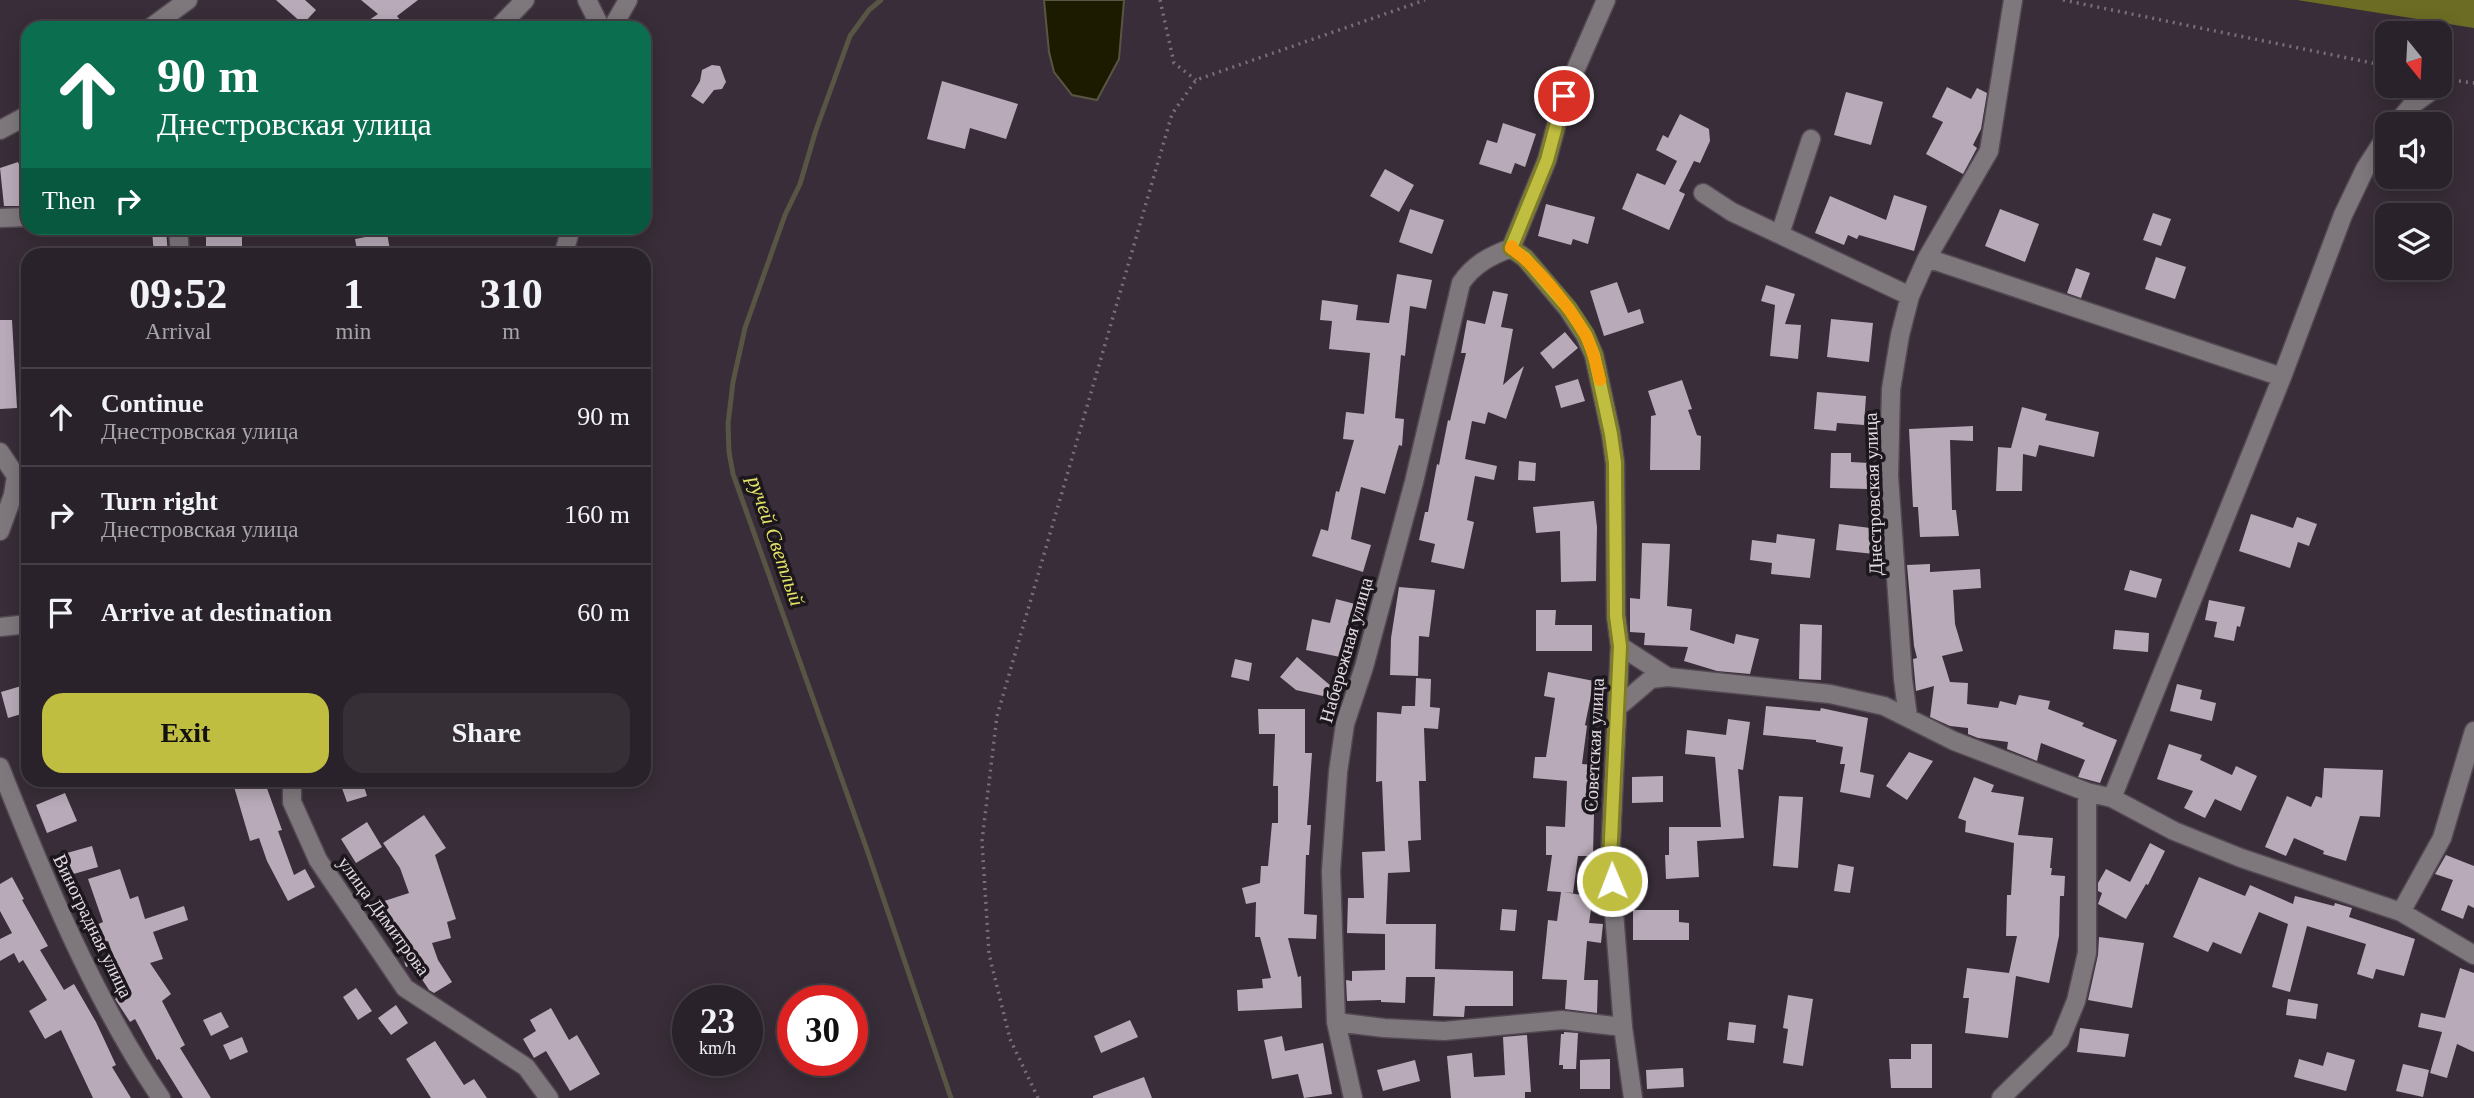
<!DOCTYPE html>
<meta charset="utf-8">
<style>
:root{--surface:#2a222a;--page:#362f36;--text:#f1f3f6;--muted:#a5a4a8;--line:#463f47;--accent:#c0be41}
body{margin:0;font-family:Georgia,serif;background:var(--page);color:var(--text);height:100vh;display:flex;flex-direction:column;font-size:26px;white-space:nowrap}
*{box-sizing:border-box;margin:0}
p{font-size:23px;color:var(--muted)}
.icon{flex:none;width:38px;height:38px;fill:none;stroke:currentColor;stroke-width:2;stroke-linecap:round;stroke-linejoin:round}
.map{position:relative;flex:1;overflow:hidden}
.panel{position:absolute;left:21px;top:248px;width:630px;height:539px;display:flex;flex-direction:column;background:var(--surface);border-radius:21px;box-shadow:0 4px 18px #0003,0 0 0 2px var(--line)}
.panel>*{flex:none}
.top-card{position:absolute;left:21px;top:21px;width:630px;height:214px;border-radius:21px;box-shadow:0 4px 18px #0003,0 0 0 2px var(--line);background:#0b6e4f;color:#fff;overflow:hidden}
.needle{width:46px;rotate:162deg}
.buttons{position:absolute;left:2375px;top:21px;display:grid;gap:14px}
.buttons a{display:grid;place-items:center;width:77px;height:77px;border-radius:14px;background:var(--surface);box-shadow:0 4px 18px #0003,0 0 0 2px var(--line);font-size:35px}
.speed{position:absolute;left:672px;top:985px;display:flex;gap:14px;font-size:35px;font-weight:700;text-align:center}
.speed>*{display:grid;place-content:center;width:91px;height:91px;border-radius:50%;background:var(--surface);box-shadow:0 4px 18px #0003,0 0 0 2px var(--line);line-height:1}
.speed small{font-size:18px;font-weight:400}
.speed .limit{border:10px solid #d22;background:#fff;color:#111}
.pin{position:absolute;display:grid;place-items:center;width:60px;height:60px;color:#fff;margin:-30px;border:4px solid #fff;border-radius:50%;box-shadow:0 2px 7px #0007}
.me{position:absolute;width:77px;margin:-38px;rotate:359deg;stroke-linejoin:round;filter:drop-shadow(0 0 5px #0008)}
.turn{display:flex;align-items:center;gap:24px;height:147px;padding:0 21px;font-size:32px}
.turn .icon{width:91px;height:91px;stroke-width:2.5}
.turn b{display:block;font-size:49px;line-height:60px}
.then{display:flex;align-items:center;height:66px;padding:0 21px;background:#0003;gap:14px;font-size:26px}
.eta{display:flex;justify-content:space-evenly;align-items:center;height:119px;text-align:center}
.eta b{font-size:42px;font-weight:600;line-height:49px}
.cta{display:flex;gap:14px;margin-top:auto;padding:14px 21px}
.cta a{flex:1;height:80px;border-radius:21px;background:var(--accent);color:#111;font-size:28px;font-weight:600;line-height:80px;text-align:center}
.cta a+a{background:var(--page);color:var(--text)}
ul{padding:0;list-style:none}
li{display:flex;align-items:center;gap:21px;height:98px;padding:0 21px;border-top:2px solid var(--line)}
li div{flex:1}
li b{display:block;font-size:26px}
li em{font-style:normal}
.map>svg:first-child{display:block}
.forest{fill:#6d6c24}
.water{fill:#1c1b00;stroke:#585544;stroke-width:2}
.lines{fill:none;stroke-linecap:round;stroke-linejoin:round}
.stream{stroke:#585544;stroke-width:5}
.building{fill:#b8aab8}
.minor-casing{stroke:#534953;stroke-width:21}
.path{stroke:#796f79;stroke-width:3.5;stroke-dasharray:2 5;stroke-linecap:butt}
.minor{stroke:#7e787d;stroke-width:18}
.route-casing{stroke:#7d7c2a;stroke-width:18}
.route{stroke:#c0be41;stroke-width:12}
.slow{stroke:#f59e0b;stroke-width:12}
.labels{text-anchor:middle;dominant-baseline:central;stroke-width:7;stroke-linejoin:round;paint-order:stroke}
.street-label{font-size:19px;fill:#e3dbe3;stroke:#1c171c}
.water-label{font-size:21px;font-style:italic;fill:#e2e165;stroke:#1c171c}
</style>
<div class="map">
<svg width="2474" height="1098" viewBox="0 0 2474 1098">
<rect width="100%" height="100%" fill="#382d38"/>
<path class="forest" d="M2297 0H2474V28Z"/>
<path class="water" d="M1044 0H1124L1119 59 1097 100 1072 95 1054 72 1049 52Z"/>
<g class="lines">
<path class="stream" d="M881 0 869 10 850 36 816 130 800 184 785 215 745 328 733 382 728 424 729 452 733 474 866 847 951 1098"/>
</g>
<path class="building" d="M276 0H305L316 10 303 24Z
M361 0H418L397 16 406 28H357L378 14Z
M712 65 720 66 726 82 722 89 714 90 703 104 691 96 700 81 702 70Z
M942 81 1018 104 1006 139 970 128 965 149 927 139Z
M1947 87 1971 99 1977 88 1987 93 1981 129 1973 145 1977 148 1963 174 1926 154 1943 122 1932 117Z
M1846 92 1883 102 1871 145 1834 135Z
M1680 114 1709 129 1710 141 1700 163 1694 161 1679 191 1685 194 1669 230 1622 209 1637 173 1665 185 1677 161 1656 150 1663 135 1668 138Z
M1503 123 1536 134 1525 167 1515 163 1511 174 1479 164 1487 140 1497 143Z
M18 162 28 188V206H4L0 168Z
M1385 169 1414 185 1399 212 1370 196Z
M1894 195 1927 206 1914 251 1859 235 1857 239 1848 235 1844 245 1815 233 1830 196 1886 220Z
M1546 204 1595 217 1588 244 1573 239 1571 245 1538 236Z
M1410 209 1444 220 1432 254 1399 242Z
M2000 209 2039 224 2025 262 1985 246Z
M2153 213 2171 219 2161 246 2143 240Z
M206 228H242V256H206Z
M166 229 168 256H154L152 230Z
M387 233 391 256H358L355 239Z
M2156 257 2186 267 2175 299 2145 289Z
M2076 268 2090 273 2081 298 2067 293Z
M1397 274 1432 280 1426 309 1410 306 1405 356 1401 355 1395 418 1404 419 1402 446 1399 445 1385 494 1361 487 1351 539 1371 545 1363 572 1312 556 1321 529 1328 531 1336 491 1339 492 1354 440 1343 439 1346 412 1364 414 1370 353 1329 349 1332 321 1320 320 1322 300 1358 305 1356 320 1389 323Z
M1617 282 1628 313 1640 309 1644 323 1604 336 1590 291Z
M1766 285 1795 294 1785 324 1801 325 1798 359 1770 356 1775 305 1761 301Z
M1493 291 1508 294 1501 327 1513 329 1503 385 1524 366 1506 419 1488 412 1485 424 1472 421 1465 459 1497 466 1494 480 1475 476 1467 520 1474 522 1464 569 1431 562 1435 544 1419 540 1425 512H1428L1437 464 1439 465 1448 420 1450 421 1466 353H1461L1467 320 1485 324Z
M1831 319 1873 323 1869 362 1827 357Z
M0 320H12L17 408 0 409Z
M1565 332 1578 348 1553 369 1540 353Z
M1578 379 1585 401 1561 408 1555 386Z
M1682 380 1692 409 1688 410 1697 435 1701 436 1700 470H1650L1651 416 1656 415 1648 391Z
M1817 392 1866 396 1864 425 1837 423 1836 431 1814 429Z
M2022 407 2047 414 2045 420 2099 432 2094 457 2039 445 2036 457 2023 454 2022 491H1996L1998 447 2011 448Z
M1973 426V441L1950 440 1952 510H1956L1959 536 1920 537 1918 507H1913L1909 429Z
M1831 453H1851V462L1869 463 1868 489 1830 488Z
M1519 461 1536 463 1535 481 1518 480Z
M1594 501 1597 527 1596 581 1561 582 1560 531 1536 533 1533 507Z
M2251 514 2293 528 2297 517 2317 524 2309 546 2298 542 2290 568 2239 551Z
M1839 524 1878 529 1874 554 1836 550Z
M1777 534 1815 539 1810 578 1771 574 1772 563 1750 560 1752 540 1776 543Z
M1642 543 1670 544 1667 606 1692 609 1690 630 1734 644 1736 634 1759 639 1750 674 1717 671 1684 661 1688 647 1644 645 1645 633 1630 632V598L1640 599Z
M1930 564V572L1980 569 1981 588 1953 590 1955 624 1963 651 1942 656 1950 682 1968 683 1967 704 1998 708 2000 701 2016 705 2019 695 2050 701 2048 709 2084 723 2082 726 2117 740 2100 783 2078 777 2085 760 2041 743 2037 761 2007 749 2008 742 1978 738 1968 734V728L1950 726 1930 717 1934 686 1916 691 1913 659 1917 658 1914 646 1907 565Z
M2130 570 2162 579 2156 598 2124 590Z
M1399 587 1435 590 1429 637 1419 636 1418 676 1390 675 1391 638Z
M1336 599 1355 604 1348 627H1351L1345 658 1306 650 1312 619 1330 623Z
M2209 600 2245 607 2240 627 2237 626 2234 641 2214 637 2217 622 2205 620Z
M1536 610H1556L1555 625H1592V651H1536Z
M1800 624 1822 625 1821 680 1799 679Z
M2115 630 2149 633 2148 652 2113 649Z
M1297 657 1331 686 1323 696 1296 690 1280 677Z
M1235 659 1252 663 1249 681 1231 677Z
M1548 672 1594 681 1585 725 1587 726 1582 764 1594 765 1592 795H1597L1596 814H1594L1593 856H1578L1573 893 1564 892 1593 897 1589 923 1603 924 1601 943 1587 941 1584 980H1598L1597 1013 1565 1009 1567 980 1542 979 1548 920 1557 921 1561 892 1547 891 1552 855H1546V826L1565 827 1567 781 1533 778 1535 757H1546L1555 698 1544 696Z
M1416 678 1431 679 1430 707 1440 708 1438 729 1424 728 1426 781H1419L1421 840 1408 841 1410 872 1388 873 1386 924H1436L1435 969 1513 971V1006H1465L1464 1017 1433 1016 1435 977H1406L1405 1003 1381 1002V1000L1347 1001 1346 980 1352 981V971L1385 970V934L1347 933 1348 898H1364L1362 852 1385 851 1382 781 1376 782 1377 712 1401 714 1402 706H1415Z
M28 684V712L8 718 1 692Z
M2177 684 2202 690 2200 699 2216 703 2212 721 2170 711Z
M1766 706 1820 711 1821 708 1868 718 1860 772 1874 775 1870 798 1840 792 1845 764H1840L1843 747 1816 742V740L1763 735Z
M1258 709H1305V753H1312L1307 825H1311L1309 855H1306L1304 914 1317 915 1316 939 1288 938 1298 977 1301 976 1302 1008 1238 1011 1237 990 1263 988 1262 979 1271 978 1260 937H1255L1256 902 1246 904 1242 888 1260 883 1261 866H1268L1272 823H1278V786H1273L1275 734H1259Z
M1728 719 1750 722 1743 770 1738 769 1744 838 1697 841 1699 877 1666 879 1665 855H1669V827H1721L1715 757 1685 754 1687 730 1726 735Z
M2169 744 2202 755 2200 760 2232 775 2236 766 2257 776 2241 811 2215 799 2205 818 2184 808 2193 791 2157 779Z
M1909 752 1933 761 1907 800 1886 786Z
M2324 768 2383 770 2380 817 2360 816 2346 861 2323 854 2324 851 2294 838 2286 856 2265 847 2287 796 2311 807 2316 796 2322 798Z
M1663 776V802L1632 803V777Z
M1974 777 1994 785 1991 792 2024 797 2018 835 2053 838 2050 868H2052L2051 875 2065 876 2064 896H2060L2059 936 2049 983 2016 976 2008 1038 1965 1033 1969 998H1963L1967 968 2009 973 2017 936H2006L2007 895H2011L2014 843 1965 832 1966 821 1958 818Z
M232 780H264L282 830 278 831 294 875 305 869 315 887 288 901 267 861 259 838 250 841Z
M339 780H362L367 796 347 802Z
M65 793 77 821 47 833 36 805Z
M1779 796 1803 797 1798 868 1773 866Z
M424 815 446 848 435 855 456 919 447 922 451 938 432 943 438 960 452 982 434 993 429 990 412 964 406 967 393 928 384 931 375 904 409 893 400 868 383 843Z
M367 822 382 847 356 863 341 839Z
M2150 843 2165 851 2148 885 2146 884 2126 919 2098 904 2102 893 2098 891V883L2106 869 2130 882Z
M92 846 98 867 63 877 56 856Z
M2446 855 2474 866V908L2468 905 2463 919 2441 910 2453 880 2435 874Z
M1838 864 1854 867 1850 893 1834 891Z
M120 869 130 899 138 896 145 919 184 906 188 920 153 932 163 959 150 963 171 994 162 1001 185 1045 180 1048 211 1098H183L159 1059 157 1060 135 1019 130 1022 115 999 126 991 108 941 93 946 87 929 103 922 88 879Z
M12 877 24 899 22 900 48 946 40 950 64 990 74 984 96 1022 116 1065 112 1067 131 1098H93L61 1030 45 1039 29 1011 47 1000 23 960 19 963 14 953 0 961V939L12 933 0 911V884Z
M2199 877 2245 896 2250 885 2293 904 2295 896 2334 906 2335 903 2352 908 2349 917 2415 939 2404 976 2376 969 2373 979 2357 974 2366 944 2307 926 2290 992 2272 987 2288 924 2259 912 2241 954 2213 942 2208 952 2173 937Z
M1502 909 1517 910 1515 931 1500 930Z
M1633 910H1679V922L1689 923V940H1633Z
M2099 937 2144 943 2132 1008 2088 1000 2098 955Z
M2460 968 2474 973V1052L2457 1044 2447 1078 2430 1073 2442 1032 2418 1027 2421 1013 2445 1018Z
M356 988 372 1011 358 1020 343 997Z
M1788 995 1813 999 1803 1066 1783 1063 1788 1029 1783 1028Z
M2288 999 2318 1004 2316 1019 2286 1015Z
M396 1005 408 1023 391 1035 378 1018Z
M551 1008 569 1040 577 1035 600 1074 570 1091 546 1051 534 1058 523 1039 536 1031 530 1020Z
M221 1012 229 1027 211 1036 203 1020Z
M1130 1020 1138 1037 1101 1053 1094 1036Z
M1729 1022 1756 1025 1754 1043 1727 1040Z
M2080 1028 2129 1034 2125 1057 2077 1052Z
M1564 1032 1578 1033 1576 1069H1563V1065H1559L1561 1034H1564Z
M1527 1035 1531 1092H1525V1098H1451L1447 1056 1472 1053 1474 1077 1505 1075 1503 1037Z
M1282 1036 1285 1051 1323 1043 1332 1094 1304 1098 1298 1074 1272 1079 1264 1040Z
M242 1037 248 1052 230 1060 223 1045Z
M435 1041 464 1085 474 1079 487 1098H431L406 1059Z
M1911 1044H1932V1088H1891L1889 1059H1911Z
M2327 1052 2355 1060 2346 1091 2294 1077 2299 1059 2323 1066Z
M1610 1059V1089H1580V1060Z
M1415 1060 1420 1081 1383 1091 1377 1070Z
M2403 1064 2429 1070 2423 1097 2396 1091Z
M1683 1068 1684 1087 1647 1089 1646 1070Z
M1144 1077 1152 1098H1093V1096Z"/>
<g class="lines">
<g class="minor-casing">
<path id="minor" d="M587 0 601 28
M150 28 188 0
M498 28 525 0
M612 28 628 0
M2396 124 2411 106 2438 86
M0 130 28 115
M1703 193 1732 212 1910 296
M0 218 28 217
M178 228 180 256
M1780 234 1811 139
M1511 248 1525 258 1568 309 1585 335 1594 355 1611 434 1615 463 1616 616 1620 646 1610 861 1623 1027 1633 1098
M1511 248 1547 160 1564 96 1606 0
M563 256 571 228
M1927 258 2282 377
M0 452 16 476 13 495 0 531
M0 627 28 624
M1620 646 1668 677 1830 694 1884 706 1954 741 2087 792 2112 798 2174 831 2241 858 2401 912 2474 955
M1617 708 1651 679 1668 677
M1908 717 1903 679 1889 476 1891 389 1900 335 1910 296 1927 258 1989 151 2013 0
M0 767C44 878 93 998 161 1098
M292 780V802L318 860 405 988 526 1067 549 1098
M2112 798 2282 377 2343 215 2365 169 2387 135
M2401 912 2442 838 2474 731
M1336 1022 1384 1028 1444 1031 1562 1020 1623 1027
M1353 1098 1336 1022 1331 871 1338 772 1345 724 1364 667 1414 482 1461 283C1474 264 1490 256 1511 248
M2001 1098 2060 1040 2076 1001 2087 953V792"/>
</g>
<path class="path" d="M1160 0 1174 63 1196 80
M2063 0 2387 66
M2452 80 2474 83
M1038 1098 1010 1039 989 954 982 841 997 716 1172 114 1196 80 1425 0"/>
<use href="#minor" class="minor"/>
</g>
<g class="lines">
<g class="route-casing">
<path id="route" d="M1564 96 1547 160 1511 248 1525 258 1569 309 1586 335 1594 355 1611 434 1615 463 1616 616 1620 646 1610 861 1612 881"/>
</g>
<use href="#route" class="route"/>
<path class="slow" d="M1512 246 1511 248C1538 267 1568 305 1585 334 1593 348 1596 364 1600 380"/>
</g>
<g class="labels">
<g class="street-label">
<text transform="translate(1873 494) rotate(-92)">Днестровская улица</text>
<text transform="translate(1346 650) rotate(-74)">Набережная улица</text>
<text transform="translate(1594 745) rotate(-87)">Советская улица</text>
<text transform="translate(384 916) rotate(54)">улица Димитрова</text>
<text transform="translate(93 926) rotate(64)">Виноградная улица</text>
</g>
<g class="water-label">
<text transform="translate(776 541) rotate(71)">ручей Светлый</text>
</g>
</g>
</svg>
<div class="buttons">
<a><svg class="needle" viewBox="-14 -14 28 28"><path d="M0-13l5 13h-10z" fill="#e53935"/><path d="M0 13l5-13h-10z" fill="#a5a4a8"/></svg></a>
<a><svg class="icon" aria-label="sound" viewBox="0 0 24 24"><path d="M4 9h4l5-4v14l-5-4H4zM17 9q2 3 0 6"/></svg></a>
<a><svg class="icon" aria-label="layers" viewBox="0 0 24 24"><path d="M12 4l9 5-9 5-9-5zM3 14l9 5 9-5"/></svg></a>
</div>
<div class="speed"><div>23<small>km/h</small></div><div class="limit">30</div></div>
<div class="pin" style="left:1564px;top:96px;background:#d93025"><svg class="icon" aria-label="arrive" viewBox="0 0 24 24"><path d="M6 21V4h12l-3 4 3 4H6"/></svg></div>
<svg class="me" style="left:1612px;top:881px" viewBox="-20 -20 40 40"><circle r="17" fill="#c0be41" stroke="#fff" stroke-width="3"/><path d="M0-11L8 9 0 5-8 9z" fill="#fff"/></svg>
<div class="top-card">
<div class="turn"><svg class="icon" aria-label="ahead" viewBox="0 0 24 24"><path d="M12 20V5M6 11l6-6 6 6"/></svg><div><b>90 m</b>Днестровская улица</div></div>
<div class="then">Then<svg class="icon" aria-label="right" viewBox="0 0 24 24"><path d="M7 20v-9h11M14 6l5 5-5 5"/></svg></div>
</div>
<section class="panel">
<div class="eta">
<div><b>09:52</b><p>Arrival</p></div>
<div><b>1</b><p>min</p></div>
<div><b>310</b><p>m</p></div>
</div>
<ul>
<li><svg class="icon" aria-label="ahead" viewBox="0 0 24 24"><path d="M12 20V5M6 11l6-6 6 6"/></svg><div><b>Continue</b><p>Днестровская улица</p></div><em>90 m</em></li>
<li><svg class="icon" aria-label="right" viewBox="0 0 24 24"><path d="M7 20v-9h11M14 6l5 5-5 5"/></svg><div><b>Turn right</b><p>Днестровская улица</p></div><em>160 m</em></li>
<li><svg class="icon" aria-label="arrive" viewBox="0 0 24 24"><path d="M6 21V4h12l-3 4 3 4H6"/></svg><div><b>Arrive at destination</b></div><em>60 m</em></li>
</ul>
<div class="cta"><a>Exit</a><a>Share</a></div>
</section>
</div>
